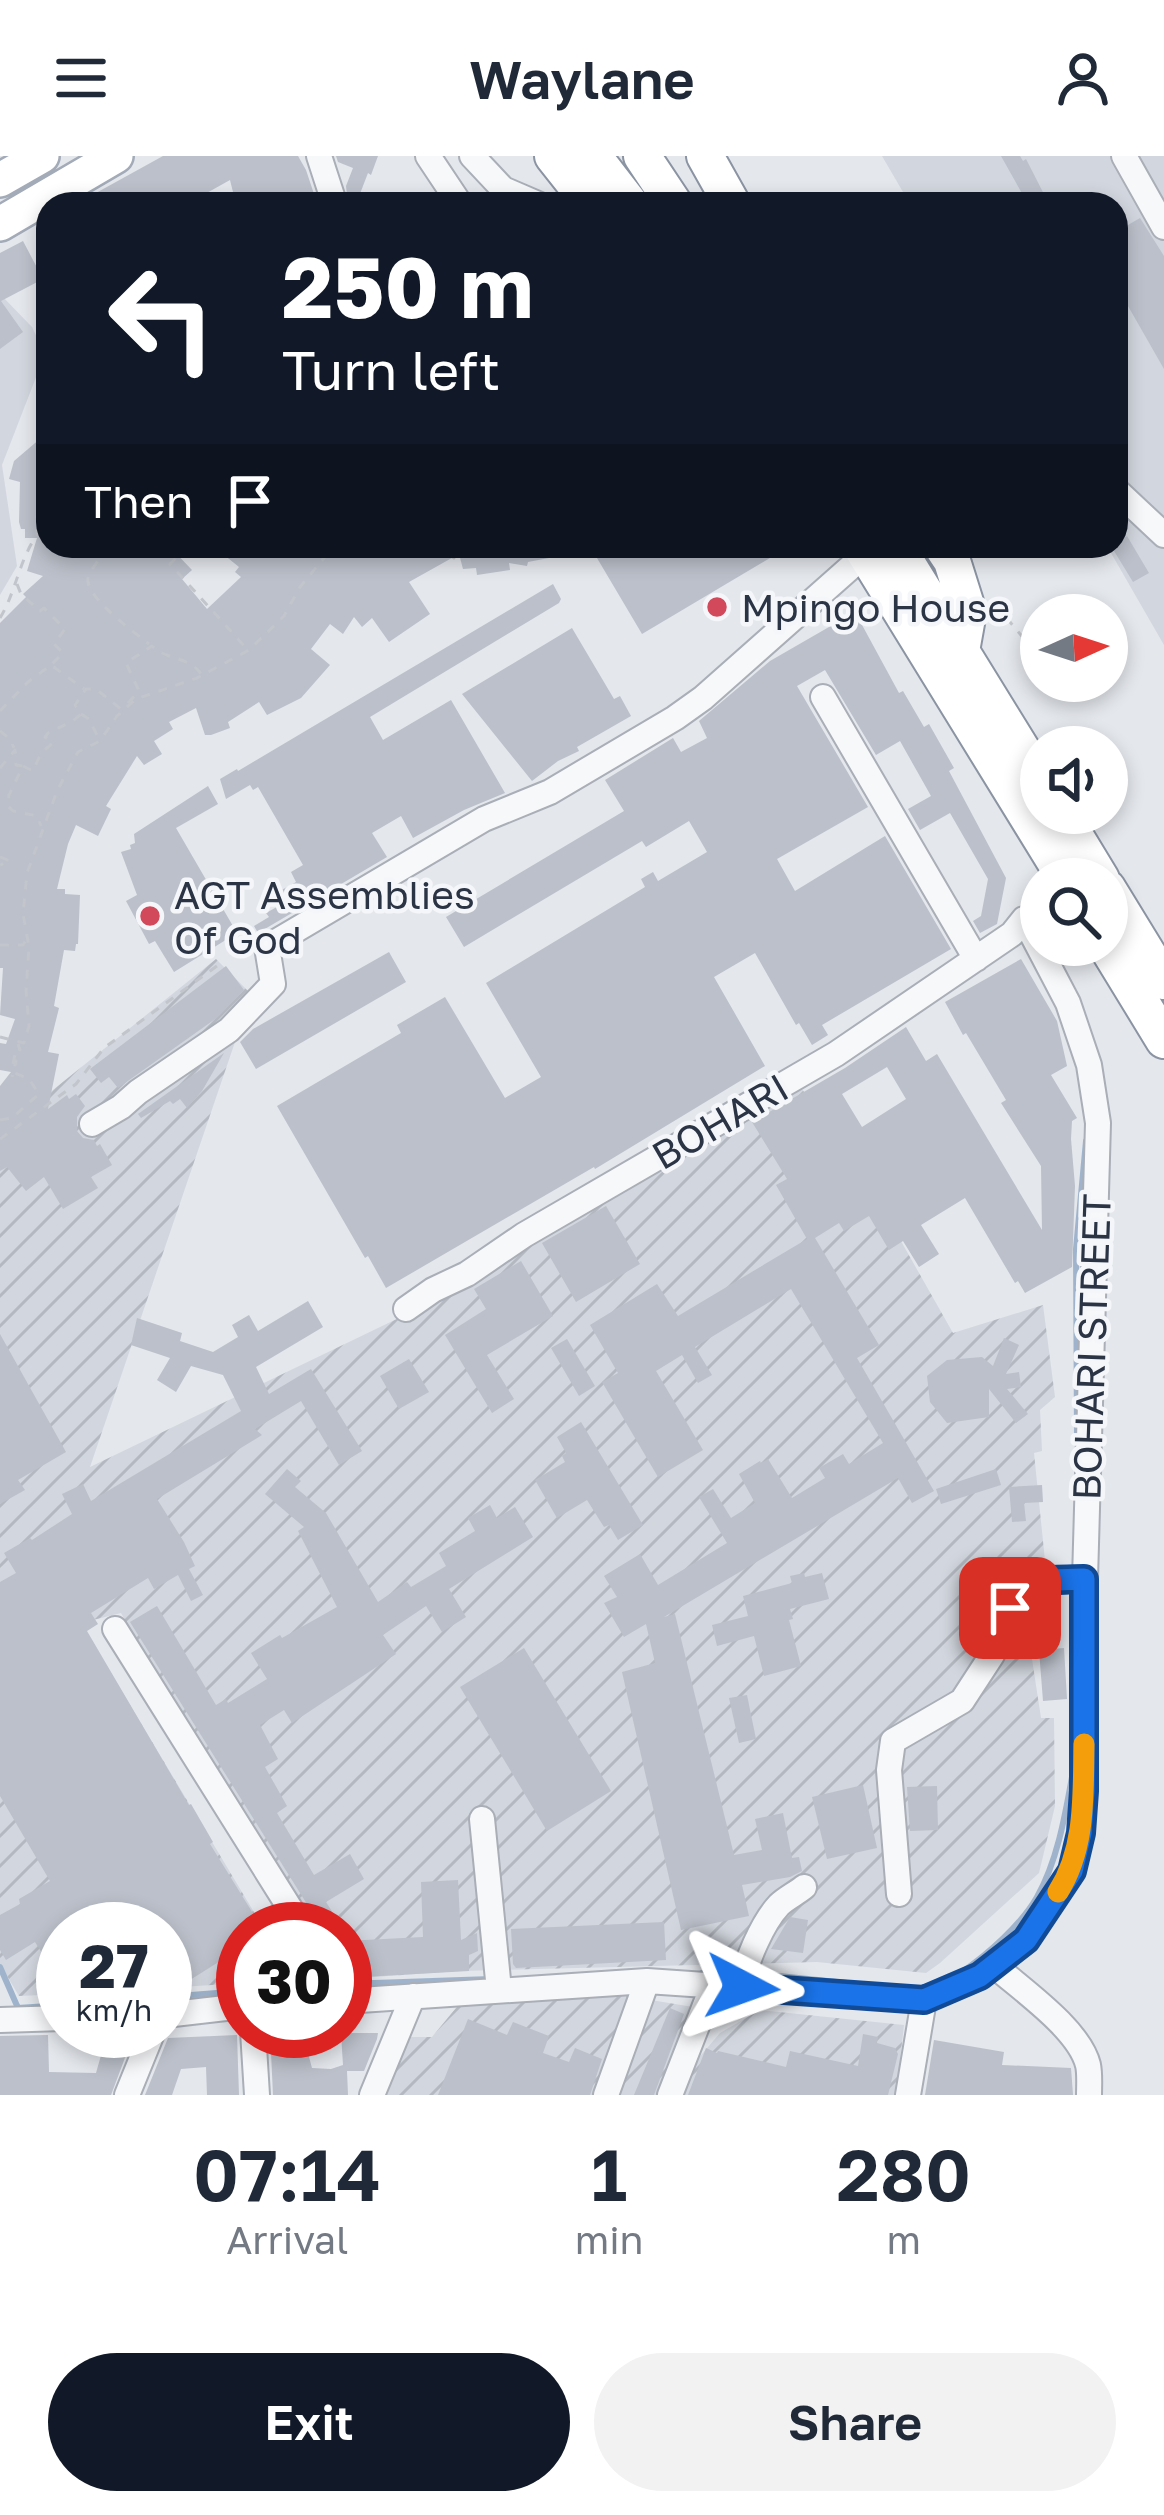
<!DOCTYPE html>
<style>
:root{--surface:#fff;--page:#f2f2f3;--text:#1f2937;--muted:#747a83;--accent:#111827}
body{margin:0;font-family:"Golos Text",sans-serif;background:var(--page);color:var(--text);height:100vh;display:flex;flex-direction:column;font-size:45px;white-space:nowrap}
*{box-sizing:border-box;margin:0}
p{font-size:39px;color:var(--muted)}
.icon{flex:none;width:66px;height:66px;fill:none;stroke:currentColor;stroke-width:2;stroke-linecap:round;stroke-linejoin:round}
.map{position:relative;height:1939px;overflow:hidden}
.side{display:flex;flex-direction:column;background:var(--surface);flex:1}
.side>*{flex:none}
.top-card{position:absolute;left:36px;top:36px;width:1092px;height:366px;border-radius:36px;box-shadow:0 6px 18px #0003;background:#111827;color:#fff;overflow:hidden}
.needle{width:78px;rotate:87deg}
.tools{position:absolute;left:1020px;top:438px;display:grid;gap:24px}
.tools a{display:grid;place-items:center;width:108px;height:108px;border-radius:50%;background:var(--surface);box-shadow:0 6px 18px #0003;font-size:60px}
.speed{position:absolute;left:36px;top:1746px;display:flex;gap:24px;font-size:60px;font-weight:700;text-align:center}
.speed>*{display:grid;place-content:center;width:156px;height:156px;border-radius:50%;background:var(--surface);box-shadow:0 6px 18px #0003;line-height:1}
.speed small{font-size:30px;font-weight:400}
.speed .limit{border:18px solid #d22;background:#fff;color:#111}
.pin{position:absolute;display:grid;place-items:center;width:102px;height:102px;color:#fff;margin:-51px;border-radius:24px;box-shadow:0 6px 18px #0006}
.me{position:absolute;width:132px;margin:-66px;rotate:94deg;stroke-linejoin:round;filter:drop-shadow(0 0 9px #0008)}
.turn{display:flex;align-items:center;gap:42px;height:252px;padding:0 48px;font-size:54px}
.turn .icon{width:156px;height:156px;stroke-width:2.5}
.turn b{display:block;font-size:84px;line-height:102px}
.then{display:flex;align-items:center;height:114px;padding:0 48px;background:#0003;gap:24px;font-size:45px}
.eta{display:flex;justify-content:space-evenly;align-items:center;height:204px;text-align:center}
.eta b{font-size:72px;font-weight:600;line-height:84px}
.primary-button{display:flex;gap:24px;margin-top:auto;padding:24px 48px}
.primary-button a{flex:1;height:138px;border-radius:72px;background:var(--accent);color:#fff;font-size:48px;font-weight:600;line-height:138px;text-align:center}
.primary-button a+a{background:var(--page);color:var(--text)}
header{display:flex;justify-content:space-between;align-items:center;height:156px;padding:0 48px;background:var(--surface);font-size:54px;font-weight:600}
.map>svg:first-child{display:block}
.built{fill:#d2d6de}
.industrial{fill:url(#industrial-furrows)}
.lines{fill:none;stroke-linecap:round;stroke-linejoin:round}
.stream{stroke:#9fb4cc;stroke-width:6}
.building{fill:#bbc0ca;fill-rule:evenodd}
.minor-casing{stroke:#a9aeb7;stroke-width:28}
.major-casing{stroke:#a3abb8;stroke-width:38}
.highway-casing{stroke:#8b94a3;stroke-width:40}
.path{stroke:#c2c5cb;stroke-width:3;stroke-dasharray:9 9;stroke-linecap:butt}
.minor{stroke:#f7f8fa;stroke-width:24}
.major{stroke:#fff;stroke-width:33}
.highway{stroke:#fff;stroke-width:36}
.route-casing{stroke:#114b97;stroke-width:30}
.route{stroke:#1a73e8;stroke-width:21}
.slow{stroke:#f59e0b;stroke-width:21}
.poi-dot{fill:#d1495b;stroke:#f4f6f9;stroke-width:4.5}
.labels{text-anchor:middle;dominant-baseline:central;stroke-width:9;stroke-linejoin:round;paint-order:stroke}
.poi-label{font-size:39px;fill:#2b3445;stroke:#f4f6f9;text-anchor:start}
.street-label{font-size:39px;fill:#2b3445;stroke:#f4f6f9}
</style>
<header><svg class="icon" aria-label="menu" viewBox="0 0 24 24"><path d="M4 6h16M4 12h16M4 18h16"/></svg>Waylane<svg class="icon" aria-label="person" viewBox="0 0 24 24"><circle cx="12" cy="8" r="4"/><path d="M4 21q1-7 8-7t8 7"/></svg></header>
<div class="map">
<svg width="1164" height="1939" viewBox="0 0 1164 1939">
<defs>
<pattern id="industrial-furrows" width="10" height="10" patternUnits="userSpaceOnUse" patternTransform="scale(3)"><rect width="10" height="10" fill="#d2d6de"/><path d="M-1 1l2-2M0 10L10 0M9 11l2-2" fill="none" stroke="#b4b8c0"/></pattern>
</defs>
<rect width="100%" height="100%" fill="#e4e7ec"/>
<path class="built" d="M882 0H1164V489L1107 390H1116V48H910Z
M0 138 32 171 45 198 2 309 17 410 0 439Z"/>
<path class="industrial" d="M216 803 266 853 248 868 235 886 90 1311 405 1159 800 930 876 1041 953 1177 1043 1149 1055 1241 1040 1254 1042 1295 1034 1297 1052 1473 1028 1477 1041 1562H1054L1055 1650 1039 1717 940 1807 926 1817 817 1806 460 1815 345 1823V1773H301L121 1457 81 1467 264 1773H243V1827L165 1832V1773H63V1838L19 1840 0 1808V974L13 966Z
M609 1837 711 1854 680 1939H373L396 1881H432L465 1841Z
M760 1854 904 1869 896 1939H683L696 1905 720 1877Z"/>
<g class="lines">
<path class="stream" d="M1077 1283 1076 1093 1086 985
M0 1811 18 1852 63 1849
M962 1816C988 1798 1021 1769 1037 1741 1057 1706 1065 1660 1072 1621
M702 1817 737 1816
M750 1817 857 1828
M345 1828 491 1823
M165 1841 243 1835"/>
</g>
<path class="building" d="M163 0H298L306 14 315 41 314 48H305L300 40 278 48H236L230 24 187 48H76Z
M336 0H378L371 19 368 17 356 48H348L346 30 353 12 338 6Z
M1001 0H1020L1023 5 1026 3 1049 48H1028Z
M1140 62 1164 100V213L1124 143 1121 144 1116 135V76Z
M23 85 43 123 1 145 23 176 0 193V97Z
M48 276V390H169L192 414 182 423 207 453 241 421 235 416 239 411 213 390H575V397L528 406 527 410 509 407 510 414 477 419 476 412 463 413 459 398 409 426 430 458 389 486 372 462 362 471 354 461 343 478 330 468 311 493 330 509 301 542 267 559 259 546 228 566 230 572 211 579H205L196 552 169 566 173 573 154 585 162 598 144 609 137 600 106 650 111 653 98 680 76 669 68 688 57 733H65V738L80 739 78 788H76L75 795 64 794 54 850 59 852 48 896 59 898 48 953 67 939 69 943 76 938 85 950 77 961V975L83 982 94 984 97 990 100 988 112 1009 91 1021 98 1032 63 1053 44 1021 26 1035 7 1011 0 1015V930L11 916 0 914V887L6 888 15 863 0 859 3 812H0V467L26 441 23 438 43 420 27 415 37 382H25V373H21L19 366 20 326 9 323 14 305Z
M1127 380 1149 417 1133 426 1111 390H1116V387Z
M617 390H790L642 478 597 402Z
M553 428 561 443 559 447 370 561 383 584 451 544 505 637 464 654 413 682 401 660 372 677 387 701 258 777 254 770 269 761 266 757 284 747 278 736 296 726 291 716 303 709 258 631 253 634 250 629 226 643 220 623 237 613 238 615Z
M855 456 899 537 903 535 924 571 929 568 954 612 949 615 1006 722 997 768 980 777 973 765 981 760 988 723 950 657 920 674 908 653 931 640 900 585 876 599 825 514 797 530 868 651 777 703 795 735 885 680 951 793 822 869 828 879 812 889 799 867 796 869 755 797 714 821 765 910 595 1013 594 1011 386 1132 368 1100 365 1102 277 950 401 877 397 869 445 841 505 942 541 921 486 827 645 731 641 723 653 716 658 725 707 696 689 665 646 691 642 685 464 791 446 761 624 655 605 624 673 582 681 596 707 582 699 565 770 505Z
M572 472 614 543 620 540 631 560 577 591 579 595 558 605 532 625 462 538Z
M208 630 218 648 176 672 237 777 174 816 155 785 149 788 126 745 137 739 121 696 131 693 130 689 135 687 134 678Z
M389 796 406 826 256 913 240 886 253 873Z
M1021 803 1057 865 1067 910 1051 919 1077 962 1072 965 1071 983 1075 1030 1072 1111 1025 1137 1018 1125 1015 1127 965 1042 921 1069 939 1098 919 1111 903 1085 889 1094 869 1060 844 1075 839 1067 815 1082 879 1189 857 1202 934 1335 912 1347 898 1322 664 1461 675 1458 734 1699 762 1694 755 1663 783 1657 792 1702 799 1701 802 1715 790 1721 742 1729 749 1760 681 1774 622 1516 655 1507 646 1468 624 1481 604 1447 617 1441 604 1420 640 1398 658 1429 727 1387 699 1341 713 1333 731 1362 755 1347 739 1318 760 1305 761 1307 768 1303 792 1342 825 1322 819 1312 843 1298 849 1308 883 1287 791 1133 695 1191 712 1219 698 1227 682 1199 656 1215 703 1294 658 1321 602 1226 618 1217 590 1169 657 1128 678 1160 807 1083 776 1029 787 1023 752 966 845 912 906 871 926 905 937 898 1042 1074 1041 1010 1001 947 1006 944 966 877 963 879 945 846ZM887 911 906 943 862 971 842 938Z
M226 810 244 834 218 861 118 932 109 921 101 927 90 913Z
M224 897 202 935 187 952 180 943 173 948 170 945 141 962 138 958Z
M606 1050 640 1108 576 1146 542 1087Z
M521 1105 553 1160 487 1199 514 1243 492 1257 445 1179 486 1153 474 1133Z
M308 1145 323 1171 256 1211 269 1238 311 1213 362 1295 339 1309 301 1245 255 1273 262 1279 157 1343 184 1386 195 1410 189 1413 203 1439 191 1445 178 1419 154 1433 148 1422 91 1457 98 1468 87 1475 189 1649 191 1648 213 1686 210 1688 254 1759 243 1766V1833L225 1802 190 1824 183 1813 165 1824V1773H63V1796L47 1805 35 1786 6 1804 0 1794V1759L20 1748 19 1743 50 1725 0 1640V1426L16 1417 4 1397 30 1382 32 1384 72 1358 62 1338 83 1328 91 1345 241 1255 223 1219 191 1210 176 1236 157 1224 170 1202 131 1189 137 1162 182 1177 180 1185 213 1196 238 1181 232 1169 249 1159 258 1175Z
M0 1178 66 1296 18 1324 25 1334 0 1348Z
M1004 1182 1019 1189 1006 1218 1019 1216 1021 1231 1007 1233 1028 1258 1016 1267 989 1233V1261L947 1267 930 1246 927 1220 947 1204 982 1201 993 1210Z
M567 1183 595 1230 579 1240 551 1192Z
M409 1203 429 1236 399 1253 380 1220Z
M581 1266 643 1369 618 1384 609 1369 604 1371 587 1344 557 1362 535 1324 565 1306 562 1300 566 1297 557 1281Z
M287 1313 301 1325 295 1331 326 1357 378 1446 407 1426 411 1431 446 1410 439 1397 475 1375 468 1362 490 1349 497 1362 515 1351 533 1381 449 1433 466 1461 442 1476 426 1450 383 1479 396 1498 292 1567 284 1554 260 1569 278 1603 265 1611 287 1650 277 1657 314 1719 350 1698 364 1723 326 1746 343 1773H319L317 1764 130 1466 157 1450 216 1549 226 1543 228 1547 267 1523 251 1497 280 1479 282 1482 337 1451 298 1375 304 1371 265 1338Z
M996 1313 1001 1329 941 1348 936 1333Z
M1042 1329 1043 1346 1024 1347 1026 1365 1012 1366 1009 1331Z
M804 1417 805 1421 822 1417 829 1443 790 1453 793 1463 789 1464 801 1510 764 1520 754 1480 717 1490 712 1469 748 1460 743 1440 792 1427 790 1420Z
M524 1492 611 1635 547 1675 460 1531Z
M1064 1492 1067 1543 1043 1545 1039 1494Z
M747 1539 756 1583 739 1587 729 1542Z
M863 1629 877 1692 827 1703 812 1641Z
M937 1630 938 1674 910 1675 907 1631Z
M458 1724 461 1784 477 1777 478 1795 469 1799V1815L345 1822V1785L423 1781 421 1726Z
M790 1761 808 1764 803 1797 771 1793Z
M664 1766 666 1804 516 1812 513 1808 511 1773Z
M670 1852 684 1858 654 1939H634Z
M468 1863 507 1879 513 1866 549 1880 543 1897 569 1906 575 1892 602 1903 590 1939H438Z
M108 1875H135L111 1939H0V1880L48 1879 49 1916 96 1917Z
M270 1875H302L312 1912 331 1913 343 1909 341 1877H378L377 1883 364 1915H347L348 1939H273Z
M863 1878 878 1881 877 1887 895 1892 898 1898 888 1939H688L706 1892 717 1897 718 1895 786 1911 790 1895 858 1910Z
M237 1879 239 1939H207L206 1911 181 1913 172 1939H145L168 1882Z
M934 1884 1004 1896 1002 1909 1071 1912 1073 1939H925Z"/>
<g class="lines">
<g class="minor-casing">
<path id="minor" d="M319 0 333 43 330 48
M428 0 460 48
M472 0 503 33 538 48
M1124 0 1164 71
M1116 334 1164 379
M823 541 976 803
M92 968 121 951 138 936 229 874 273 828 267 791 484 663 550 636 675 562 703 542 852 410
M115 1473 303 1773
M482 1663 499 1834
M899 1738 889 1614 893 1585 962 1545 992 1499 1010 1452 1026 1430 1042 1426 1085 1423
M995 1810C1022 1834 1079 1873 1088 1909 1090 1918 1089 1930 1089 1939
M742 1831C744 1808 763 1766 779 1749 786 1742 797 1737 804 1731
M345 1845 647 1825 924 1844 980 1820 1026 1784 1072 1715 1081 1677 1083 1635 1085 1423 1098 967 1089 909 1068 847 1024 763 1012 778 836 898 524 1079 467 1118 433 1134 406 1153
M165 1859 243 1850
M0 1864 63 1862
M253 1875 257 1939
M127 1939 153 1875
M372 1939 413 1840
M606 1939 647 1825
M670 1939 713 1829
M908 1939 924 1844"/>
</g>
<g class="major-casing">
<path id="major" d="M0 24 42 0
M0 68 116 0"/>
</g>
<g class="highway-casing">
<path id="highway" d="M553 0 591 48
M593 0 630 48
M642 0 674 48
M705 0 732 48
M861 390 1066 723
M896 390 1041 625
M942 390 952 405 968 456 961 495
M1061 657 1101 723
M1107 732 1164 825
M1106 789 1164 884"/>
</g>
<path class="path" d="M104 390 105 395C100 403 90 414 88 422 84 440 135 477 149 488
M188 390 170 408 247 493
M202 390C215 394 220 401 231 390
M435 390 454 402 456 390
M540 390H550
M17 428 21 438 40 455 44 452 65 473 54 488 63 497 51 509
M995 448 1030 490
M0 462C16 436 19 404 37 379L36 364 42 339H48
M128 547 139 535 126 507 152 490C168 505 189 500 201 518H205
M0 555 28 526 51 509 84 533
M81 558 89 563 99 583
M0 575 10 583 14 592
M23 610 33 615 41 597 53 587 45 581 48 577 73 565 81 558 75 549 86 533H96L121 553
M0 612 15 594 16 609 23 610 9 639 8 650 13 655 37 660 41 670
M0 701 10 705 0 709
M0 789H23L26 784
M0 881 24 887 29 870 26 835 29 791 23 758 27 717 57 635 78 596 100 585 117 560 136 543 197 522 249 494 284 460 300 431 334 390
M13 908 16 893 20 894 18 888
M0 964 12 962 39 938 29 923 15 917 16 905 12 921
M0 983 76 928 104 892 221 807"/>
<use href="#minor" class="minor"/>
<use href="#major" class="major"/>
<use href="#highway" class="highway"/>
</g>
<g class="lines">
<g class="route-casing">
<path id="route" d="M742 1831 924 1844 980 1820 1026 1784 1072 1715 1081 1677 1084 1635V1423C1047 1424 1034 1421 1010 1452"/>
</g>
<use href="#route" class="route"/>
<path class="slow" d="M1058 1736C1086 1692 1083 1639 1084 1588"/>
</g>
<g class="poi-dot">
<circle cx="717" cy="451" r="12"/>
<circle cx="150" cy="760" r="12"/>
</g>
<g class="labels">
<g class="poi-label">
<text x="741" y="451">Mpingo House</text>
<text x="174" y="738">AGT Assemblies<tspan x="174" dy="45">Of God</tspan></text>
</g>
<g class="street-label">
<text transform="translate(720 965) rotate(-30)">BOHARI</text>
<text transform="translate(1091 1191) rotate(-88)">BOHARI STREET</text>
</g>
</g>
</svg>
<div class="tools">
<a><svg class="needle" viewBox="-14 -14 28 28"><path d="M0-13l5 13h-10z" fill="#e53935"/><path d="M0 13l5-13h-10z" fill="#747a83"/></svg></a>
<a><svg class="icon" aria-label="sound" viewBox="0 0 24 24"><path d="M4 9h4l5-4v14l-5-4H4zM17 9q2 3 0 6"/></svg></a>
<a><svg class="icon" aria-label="search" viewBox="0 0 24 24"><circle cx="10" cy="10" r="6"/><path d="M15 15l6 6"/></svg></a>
</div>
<div class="speed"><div>27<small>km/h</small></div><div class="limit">30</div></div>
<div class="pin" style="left:1010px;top:1452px;background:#d93025"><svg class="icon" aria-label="arrive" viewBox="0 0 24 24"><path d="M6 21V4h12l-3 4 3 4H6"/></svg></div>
<svg class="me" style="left:742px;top:1831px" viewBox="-20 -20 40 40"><path d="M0-17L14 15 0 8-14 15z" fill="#1a73e8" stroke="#fff" stroke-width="4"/></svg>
<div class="top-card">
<div class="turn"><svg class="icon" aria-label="left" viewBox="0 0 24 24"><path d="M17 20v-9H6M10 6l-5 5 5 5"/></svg><div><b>250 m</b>Turn left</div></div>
<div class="then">Then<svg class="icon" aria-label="arrive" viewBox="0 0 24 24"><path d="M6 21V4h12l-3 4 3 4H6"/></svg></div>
</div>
</div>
<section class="side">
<div class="eta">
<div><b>07:14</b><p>Arrival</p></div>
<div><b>1</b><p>min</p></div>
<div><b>280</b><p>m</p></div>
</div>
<div class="primary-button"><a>Exit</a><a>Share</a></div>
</section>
